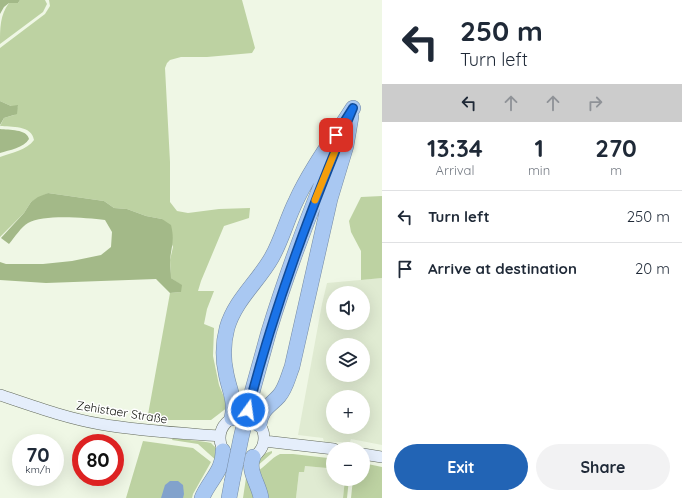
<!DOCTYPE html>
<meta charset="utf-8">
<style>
:root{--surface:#fff;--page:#f2f2f3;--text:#1f2937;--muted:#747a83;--line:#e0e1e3;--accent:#2264b5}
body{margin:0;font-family:Quicksand,sans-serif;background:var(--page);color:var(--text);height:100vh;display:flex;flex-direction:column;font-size:15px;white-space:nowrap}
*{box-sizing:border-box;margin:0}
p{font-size:13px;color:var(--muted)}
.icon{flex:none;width:22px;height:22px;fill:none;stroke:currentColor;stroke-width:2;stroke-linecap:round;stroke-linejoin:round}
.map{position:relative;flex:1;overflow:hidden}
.sheet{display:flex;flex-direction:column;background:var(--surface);width:300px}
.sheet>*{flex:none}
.guide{background:#fff;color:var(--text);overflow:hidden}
.tools{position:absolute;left:326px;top:286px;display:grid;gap:8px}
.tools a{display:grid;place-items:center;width:44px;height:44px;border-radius:50%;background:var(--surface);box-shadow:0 4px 16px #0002;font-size:20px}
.speed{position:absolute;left:12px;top:434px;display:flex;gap:8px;font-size:20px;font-weight:700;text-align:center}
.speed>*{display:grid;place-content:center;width:52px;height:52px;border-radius:50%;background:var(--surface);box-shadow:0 4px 16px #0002;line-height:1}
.speed small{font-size:10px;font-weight:400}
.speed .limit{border:6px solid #d22;background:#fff;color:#111}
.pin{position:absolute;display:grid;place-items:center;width:34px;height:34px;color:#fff;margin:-17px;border-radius:8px;box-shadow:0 2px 6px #0006}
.me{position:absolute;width:44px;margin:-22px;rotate:14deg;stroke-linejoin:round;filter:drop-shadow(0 0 3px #0008)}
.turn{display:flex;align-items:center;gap:14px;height:84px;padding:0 12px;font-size:18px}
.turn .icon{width:52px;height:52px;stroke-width:2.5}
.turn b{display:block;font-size:28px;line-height:34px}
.lanes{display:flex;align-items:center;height:38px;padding:0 12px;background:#0003;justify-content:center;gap:20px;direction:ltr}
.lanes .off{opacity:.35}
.eta{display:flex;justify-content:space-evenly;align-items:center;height:68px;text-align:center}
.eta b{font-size:24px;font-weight:800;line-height:28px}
.action{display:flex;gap:8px;margin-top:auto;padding:8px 12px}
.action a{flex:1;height:46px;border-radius:24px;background:var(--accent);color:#fff;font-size:16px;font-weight:800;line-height:46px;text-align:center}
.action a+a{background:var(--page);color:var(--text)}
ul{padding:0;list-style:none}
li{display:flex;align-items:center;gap:12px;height:52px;padding:0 12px;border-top:1px solid var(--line)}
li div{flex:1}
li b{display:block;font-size:15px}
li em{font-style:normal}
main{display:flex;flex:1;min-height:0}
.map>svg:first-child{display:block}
.built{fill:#e0ebd2;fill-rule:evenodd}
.green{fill:#bdd2a2}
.forest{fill:#a3b988}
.water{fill:#82a2cc}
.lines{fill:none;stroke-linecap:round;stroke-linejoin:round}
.secondary-casing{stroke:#646b5c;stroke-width:12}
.highway-casing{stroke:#7489a2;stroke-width:16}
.secondary{stroke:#e5eefb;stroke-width:11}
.highway{stroke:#a9c8f2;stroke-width:15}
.highway-bridge-casing{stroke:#7489a2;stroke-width:16;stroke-linecap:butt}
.highway-bridge{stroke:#a9c8f2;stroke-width:15}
.route-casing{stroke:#114b97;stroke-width:10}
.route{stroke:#1a73e8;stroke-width:7}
.slow{stroke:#f59e0b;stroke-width:7}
.labels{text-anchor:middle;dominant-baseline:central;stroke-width:3;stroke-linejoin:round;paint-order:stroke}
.street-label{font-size:12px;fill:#12140e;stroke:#fff}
</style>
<main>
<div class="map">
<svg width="382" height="498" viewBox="0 0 382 498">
<rect width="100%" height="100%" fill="#eff7e5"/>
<path class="built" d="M382 278V445L351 439 350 442H324L323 438 298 435 322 304 327 283ZM333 293H363V323H333ZM333 345H363V375H333ZM333 397H363V427H333Z
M328 458 333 459V479H345L343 498H296L299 472 305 466 327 468Z"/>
<path class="green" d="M20 0H45L47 4 43 12 0 44C0 28 0 15 9 3H18Z
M49 0H242L255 48 252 53 207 57H181L170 60 167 63 165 68 170 162V202L177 211 188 213 219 209 250 208 249 218 224 226 201 281 198 291H214L207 309 204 324 214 328 213 356 219 385 228 407 211 420H147L170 293 181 292V285L171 278 170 260 173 247 162 219 146 216 127 209 114 208 104 201 48 193 31 202 24 213 0 237V157C11 153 27 150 34 140 32 125 11 127 0 126L4 118 14 115 18 106H11L0 101V48L45 14 50 6Z
M382 196V278L361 280V251L351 232 349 221 361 197Z
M173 438 206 442 211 443 218 450V462L198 444 172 440Z
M143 441 193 448 211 462 193 494 192 498H126Z
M272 451V453L256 467C259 458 263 453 272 451Z
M280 454H293L328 458 327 468 305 466 304 472H299L296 498H266L256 472C265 467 271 458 280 454Z
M363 463 382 467V498H351L353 479H363Z
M246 478H249L255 498H243Z
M345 479H349L347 498H343Z"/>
<path class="forest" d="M0 0H20L18 3H9L4 7 0 14Z
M0 101 11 106 18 105 17 114 4 118 0 125Z
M0 129C9 130 27 129 29 139 24 148 9 150 0 153Z
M48 193 104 201 114 208 127 209 146 216 162 219 171 225C175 241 171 247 170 261 170 267 171 272 171 278L182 285 181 292 170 293 156 279 46 283 0 280V262L6 264H43L72 261 101 255 111 247 112 232 105 220C86 218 44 214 28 223 21 227 15 237 9 244L1 238 24 213 31 202 38 197Z"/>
<path class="water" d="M170 481H178L183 485 184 494 183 498H161L165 485Z"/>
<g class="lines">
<g class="secondary-casing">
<path id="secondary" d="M0 395C33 406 66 418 100 424 140 431 179 433 219 436
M220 438a22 22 0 1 1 44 0a22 22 0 1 1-44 0Z
M264 441 334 449
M363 454 382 457"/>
</g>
<g class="highway-casing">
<path id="highway" d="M251 396C257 374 263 352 269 331 288 269 311 209 336 149
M232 418C236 400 229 390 226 373 223 359 223 343 227 328 235 300 258 282 272 257 282 239 287 219 296 201 311 168 334 138 353 108
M259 424C262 408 269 407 279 396 286 388 288 377 292 367L330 199 346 146 351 117
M253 457C247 471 259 484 261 498
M202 498C208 482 224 470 223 451
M229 498 232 482"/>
</g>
<use href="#secondary" class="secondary"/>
<use href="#highway" class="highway"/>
<g class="highway-bridge-casing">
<path id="highway-bridge" d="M232 482 241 438 251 396"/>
</g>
<use href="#highway-bridge" class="highway-bridge"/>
</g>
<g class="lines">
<g class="route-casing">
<path id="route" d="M248 410C274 306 312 206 353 108L336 135"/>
</g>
<use href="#route" class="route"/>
<path class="slow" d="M315 200 342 134"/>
</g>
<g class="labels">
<g class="street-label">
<text transform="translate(122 412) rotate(9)">Zehistaer Straße</text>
</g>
</g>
</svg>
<div class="tools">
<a><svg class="icon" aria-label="sound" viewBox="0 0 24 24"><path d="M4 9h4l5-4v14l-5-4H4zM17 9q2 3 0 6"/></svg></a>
<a><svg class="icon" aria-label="layers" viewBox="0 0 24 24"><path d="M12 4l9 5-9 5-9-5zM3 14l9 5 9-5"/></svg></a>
<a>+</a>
<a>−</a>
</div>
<div class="speed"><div>70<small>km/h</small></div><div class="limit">80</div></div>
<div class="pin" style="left:336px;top:135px;background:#d93025"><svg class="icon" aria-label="arrive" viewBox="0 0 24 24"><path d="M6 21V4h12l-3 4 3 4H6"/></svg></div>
<svg class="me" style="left:248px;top:410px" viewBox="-20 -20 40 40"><circle r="17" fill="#1a73e8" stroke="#fff" stroke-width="3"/><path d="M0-11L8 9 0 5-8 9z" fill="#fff"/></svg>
</div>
<section class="sheet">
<div class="guide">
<div class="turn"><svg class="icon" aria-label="left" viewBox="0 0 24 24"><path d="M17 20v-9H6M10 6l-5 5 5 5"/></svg><div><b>250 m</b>Turn left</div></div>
<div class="lanes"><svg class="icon" aria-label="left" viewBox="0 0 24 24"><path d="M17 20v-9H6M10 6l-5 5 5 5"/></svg><svg class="icon off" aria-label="ahead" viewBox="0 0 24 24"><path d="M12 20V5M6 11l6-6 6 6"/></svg><svg class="icon off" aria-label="ahead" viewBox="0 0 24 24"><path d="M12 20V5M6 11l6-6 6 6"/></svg><svg class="icon off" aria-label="right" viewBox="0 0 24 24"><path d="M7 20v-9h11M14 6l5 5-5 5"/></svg></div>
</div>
<div class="eta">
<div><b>13:34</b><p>Arrival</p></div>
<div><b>1</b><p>min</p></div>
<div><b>270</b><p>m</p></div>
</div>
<ul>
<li><svg class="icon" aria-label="left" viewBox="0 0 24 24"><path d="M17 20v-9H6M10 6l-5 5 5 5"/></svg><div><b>Turn left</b></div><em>250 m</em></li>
<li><svg class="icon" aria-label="arrive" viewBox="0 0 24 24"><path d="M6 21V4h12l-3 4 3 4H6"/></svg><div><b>Arrive at destination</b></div><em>20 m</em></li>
</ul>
<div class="action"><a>Exit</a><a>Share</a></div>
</section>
</main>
